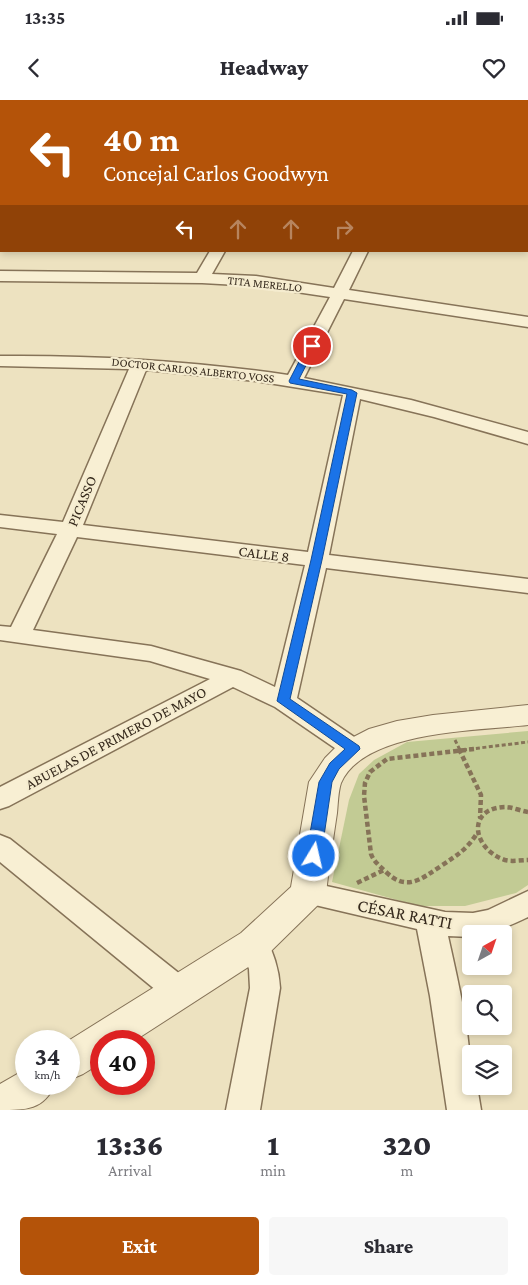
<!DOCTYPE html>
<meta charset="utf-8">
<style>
:root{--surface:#fff;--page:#f7f7f7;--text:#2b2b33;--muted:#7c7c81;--accent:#b45309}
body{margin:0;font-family:"Crimson Pro",serif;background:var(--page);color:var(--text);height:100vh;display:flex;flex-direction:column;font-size:19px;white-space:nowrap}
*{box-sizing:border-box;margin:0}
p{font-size:16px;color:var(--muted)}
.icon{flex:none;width:28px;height:28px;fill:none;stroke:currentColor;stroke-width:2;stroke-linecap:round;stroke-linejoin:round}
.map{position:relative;height:1010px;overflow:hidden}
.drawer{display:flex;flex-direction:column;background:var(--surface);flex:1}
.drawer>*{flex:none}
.banner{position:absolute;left:0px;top:0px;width:529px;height:152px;box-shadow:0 2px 8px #0003;background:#b45309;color:#fff;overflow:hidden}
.needle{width:32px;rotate:40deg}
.tools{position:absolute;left:462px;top:825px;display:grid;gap:10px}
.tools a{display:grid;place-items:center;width:50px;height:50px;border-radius:5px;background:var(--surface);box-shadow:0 2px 8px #0003;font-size:25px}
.speed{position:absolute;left:15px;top:930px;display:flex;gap:10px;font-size:25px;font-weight:700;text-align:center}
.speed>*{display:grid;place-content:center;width:65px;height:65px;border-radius:50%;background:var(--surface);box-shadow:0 2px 8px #0003;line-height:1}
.speed small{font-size:12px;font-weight:400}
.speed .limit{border:8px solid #d22;background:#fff;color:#111}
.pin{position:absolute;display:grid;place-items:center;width:42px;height:42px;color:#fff;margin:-21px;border:2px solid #fff;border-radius:50%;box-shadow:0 1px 5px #0007}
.me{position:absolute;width:55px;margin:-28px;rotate:9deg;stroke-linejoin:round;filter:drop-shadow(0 0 4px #0008)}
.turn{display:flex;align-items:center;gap:18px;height:105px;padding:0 20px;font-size:22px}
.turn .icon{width:65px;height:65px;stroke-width:2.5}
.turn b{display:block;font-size:35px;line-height:42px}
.lanes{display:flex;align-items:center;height:48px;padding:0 20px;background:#0003;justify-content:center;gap:25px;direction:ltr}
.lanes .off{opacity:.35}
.eta{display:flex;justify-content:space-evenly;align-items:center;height:85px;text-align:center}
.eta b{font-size:30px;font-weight:800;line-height:35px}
.button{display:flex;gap:10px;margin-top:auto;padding:10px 20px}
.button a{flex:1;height:58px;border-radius:5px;background:var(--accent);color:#fff;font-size:20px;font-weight:800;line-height:58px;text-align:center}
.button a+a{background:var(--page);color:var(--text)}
.status{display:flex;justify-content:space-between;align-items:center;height:35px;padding:0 25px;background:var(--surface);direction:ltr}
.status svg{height:14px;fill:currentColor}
header{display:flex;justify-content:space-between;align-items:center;height:65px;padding:0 20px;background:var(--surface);font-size:22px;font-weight:800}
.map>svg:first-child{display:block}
.green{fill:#c2cb94}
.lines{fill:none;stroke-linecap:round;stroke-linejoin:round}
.service-casing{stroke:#867358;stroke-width:3}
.minor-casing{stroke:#867358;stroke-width:3}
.tertiary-casing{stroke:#867358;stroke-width:2}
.path-far1{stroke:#867358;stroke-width:3;stroke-dasharray:4 2.5;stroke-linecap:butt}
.path{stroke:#867358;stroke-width:4.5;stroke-dasharray:5 3;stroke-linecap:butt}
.service{fill:#f8efd3;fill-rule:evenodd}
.minor{fill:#f8efd3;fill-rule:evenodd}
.tertiary{fill:#f8efd3;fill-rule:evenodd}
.route{fill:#1a73e8;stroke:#114b97}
.labels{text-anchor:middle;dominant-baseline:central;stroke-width:4.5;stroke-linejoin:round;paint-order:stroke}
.far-street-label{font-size:12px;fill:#362a1d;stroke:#f5eccf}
.street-label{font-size:15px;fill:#362a1d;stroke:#f5eccf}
.near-street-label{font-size:18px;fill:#362a1d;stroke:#f5eccf}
</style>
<div class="status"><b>13:35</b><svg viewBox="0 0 49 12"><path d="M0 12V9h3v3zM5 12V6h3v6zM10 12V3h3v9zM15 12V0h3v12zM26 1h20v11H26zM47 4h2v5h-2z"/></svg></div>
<header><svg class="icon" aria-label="back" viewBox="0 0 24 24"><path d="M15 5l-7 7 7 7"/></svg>Headway<svg class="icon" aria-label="heart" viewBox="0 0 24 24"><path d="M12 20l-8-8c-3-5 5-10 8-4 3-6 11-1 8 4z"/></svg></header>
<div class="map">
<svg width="528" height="1010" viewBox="0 0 528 1010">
<rect width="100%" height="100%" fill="#ede2c0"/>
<path class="green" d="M528 631V785L516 793 465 806H419L332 782 349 700 359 674 374 660 407 642Z"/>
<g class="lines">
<g class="service-casing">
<path id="service" d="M200 0H206V1H200Z"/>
</g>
<g class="minor-casing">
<path id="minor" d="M0 101H1V109H0Z
M210 151H225L212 174 256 176 334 188 353 151H368L349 190 528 217V227L344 199 304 278 411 300 528 332V344L434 317 360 299 329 455 528 479V493L326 468 297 598 363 643 367 649 363 655 354 658 345 655 275 607 233 587 9 706 0 709V687L210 579 150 561 0 540V526L11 527 57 434 0 427V415L63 422 129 269 0 266V256C97 255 192 261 288 275L330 197 256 186 202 183 0 181V171L197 173ZM146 270 256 281 343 295 308 452 83 425ZM77 437 305 465 275 587 241 571 151 546 33 530Z
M0 735 10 739 190 882 194 891 190 900 179 904 168 900 0 762Z
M308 782 445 812 473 813 488 810 528 791V817C509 826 493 834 471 834V837L448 836C459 886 471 935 471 986H477L481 1010H447L430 896 417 829 298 801 294 793 298 785Z
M254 832 265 835C273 853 279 868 280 888L260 1010H226L250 888 249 869 239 844 243 835Z"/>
</g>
<g class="tertiary-casing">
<path id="tertiary" d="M0 13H1V21H0Z
M528 605V625C479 631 364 630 341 683 338 692 338 704 337 713 333 740 329 766 326 793L320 803 267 855 134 941H101V963L83 974 69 980 68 941 241 833 291 787 309 682 325 658 338 645 369 629 397 621 433 615Z
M26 969V984H55C44 1010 26 1010 0 1010V984Z"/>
</g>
<path class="path-far1" d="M455 640 460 650
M463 650 528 642"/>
<path class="path" d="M459 649 481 695 480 718
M474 649 387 659 370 672 365 683 364 696 371 754C374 762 380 766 386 772 407 792 421 779 441 766 457 755 465 751 476 735
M528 712C521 711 512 707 505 707 466 708 472 749 505 760 512 762 521 760 528 760
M357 783 384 770"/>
<use href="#service" class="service"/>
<use href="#minor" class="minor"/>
<use href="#tertiary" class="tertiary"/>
</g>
<path class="route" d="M312 243 316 246 299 279 352 290 357 293 322 460 290 599 359 646 360 649 339 669 332 682 321 756 318 760 314 761 309 760 306 756 319 682 330 663 345 649 277 601 311 460 347 294 290 283 289 281 307 246Z"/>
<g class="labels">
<g class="far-street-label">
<text transform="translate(265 184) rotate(6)">TITA MERELLO</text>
<text transform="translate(193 270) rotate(6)">DOCTOR CARLOS ALBERTO VOSS</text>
</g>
<g class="street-label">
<text transform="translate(82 401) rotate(-67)">PICASSO</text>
<text transform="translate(264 454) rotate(7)">CALLE 8</text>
<text transform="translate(116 638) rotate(-28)">ABUELAS DE PRIMERO DE MAYO</text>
</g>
<g class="near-street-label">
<text transform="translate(405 814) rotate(11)">CÉSAR RATTI</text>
</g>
</g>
</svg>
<div class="tools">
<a><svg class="needle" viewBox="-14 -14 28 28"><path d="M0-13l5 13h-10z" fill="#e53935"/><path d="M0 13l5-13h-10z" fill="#7c7c81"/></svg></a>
<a><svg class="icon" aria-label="search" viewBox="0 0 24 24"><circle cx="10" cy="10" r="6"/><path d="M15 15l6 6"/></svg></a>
<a><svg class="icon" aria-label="layers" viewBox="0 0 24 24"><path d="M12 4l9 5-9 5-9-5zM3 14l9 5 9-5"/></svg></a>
</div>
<div class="speed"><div>34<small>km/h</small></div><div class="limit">40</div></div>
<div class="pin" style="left:312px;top:246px;background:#d93025"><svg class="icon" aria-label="arrive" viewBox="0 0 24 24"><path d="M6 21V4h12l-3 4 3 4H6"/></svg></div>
<svg class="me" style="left:314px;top:756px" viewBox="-20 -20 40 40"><circle r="17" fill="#1a73e8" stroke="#fff" stroke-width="3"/><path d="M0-11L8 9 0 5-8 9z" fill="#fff"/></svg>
<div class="banner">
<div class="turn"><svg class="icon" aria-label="left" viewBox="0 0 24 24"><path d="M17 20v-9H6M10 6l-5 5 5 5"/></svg><div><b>40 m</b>Concejal Carlos Goodwyn</div></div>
<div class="lanes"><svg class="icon" aria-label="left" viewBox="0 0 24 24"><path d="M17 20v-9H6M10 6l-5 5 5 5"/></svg><svg class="icon off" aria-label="ahead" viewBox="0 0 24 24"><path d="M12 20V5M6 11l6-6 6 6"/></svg><svg class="icon off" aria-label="ahead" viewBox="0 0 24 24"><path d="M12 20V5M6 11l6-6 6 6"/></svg><svg class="icon off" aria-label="right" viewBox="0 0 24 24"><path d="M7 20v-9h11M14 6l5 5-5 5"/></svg></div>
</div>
</div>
<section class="drawer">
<div class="eta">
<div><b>13:36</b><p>Arrival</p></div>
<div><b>1</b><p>min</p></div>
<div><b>320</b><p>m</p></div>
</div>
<div class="button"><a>Exit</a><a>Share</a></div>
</section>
